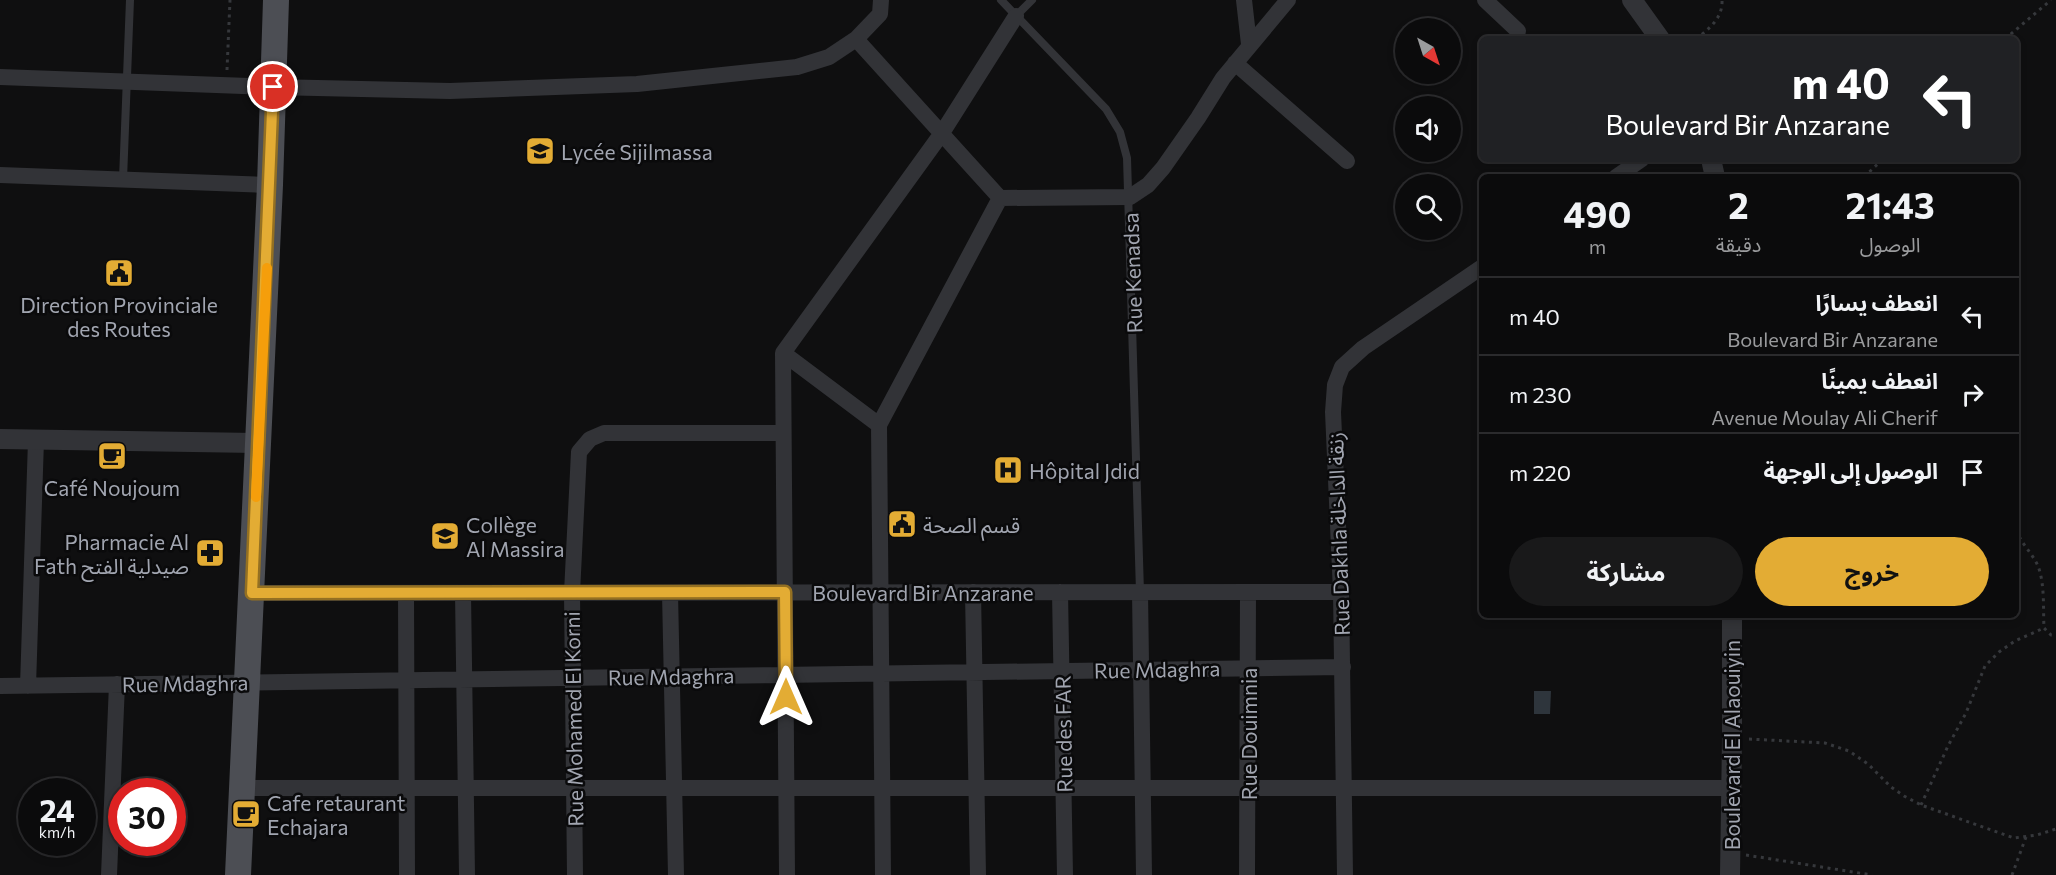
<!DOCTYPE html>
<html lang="ar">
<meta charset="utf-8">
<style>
:root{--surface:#0b0b0c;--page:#19191a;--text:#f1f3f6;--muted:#9a9b9d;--line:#2b2b2d;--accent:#e3ac34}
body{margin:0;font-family:Commissioner,"Noto Sans Arabic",sans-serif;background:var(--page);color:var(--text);direction:rtl;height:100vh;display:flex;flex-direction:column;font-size:22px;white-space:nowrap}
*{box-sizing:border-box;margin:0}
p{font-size:20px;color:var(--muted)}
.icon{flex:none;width:33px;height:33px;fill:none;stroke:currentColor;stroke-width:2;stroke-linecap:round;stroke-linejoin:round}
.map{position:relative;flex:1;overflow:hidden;direction:ltr}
.panel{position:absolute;left:1479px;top:174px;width:540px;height:444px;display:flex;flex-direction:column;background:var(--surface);border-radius:9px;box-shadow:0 3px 9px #0003,0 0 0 2px var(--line);direction:rtl}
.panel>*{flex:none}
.banner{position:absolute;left:1479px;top:36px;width:540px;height:126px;border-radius:9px;box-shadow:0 3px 9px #0003,0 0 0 2px var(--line);direction:rtl;background:#202124;color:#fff;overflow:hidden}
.needle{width:39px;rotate:141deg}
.tools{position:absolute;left:1395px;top:18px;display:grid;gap:12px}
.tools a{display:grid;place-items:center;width:66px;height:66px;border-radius:50%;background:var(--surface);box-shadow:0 3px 9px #0003,0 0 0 2px var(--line);font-size:30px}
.speed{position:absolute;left:18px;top:778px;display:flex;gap:12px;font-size:30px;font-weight:700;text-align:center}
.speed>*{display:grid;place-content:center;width:78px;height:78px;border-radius:50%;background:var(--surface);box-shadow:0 3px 9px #0003,0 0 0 2px var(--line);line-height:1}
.speed small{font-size:15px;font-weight:400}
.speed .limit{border:9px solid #d22;background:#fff;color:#111}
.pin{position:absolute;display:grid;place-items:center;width:51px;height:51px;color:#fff;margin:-26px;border:3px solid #fff;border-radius:50%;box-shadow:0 2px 6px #0007}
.me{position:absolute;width:66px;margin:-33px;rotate:0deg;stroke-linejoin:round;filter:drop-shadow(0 0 4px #0008)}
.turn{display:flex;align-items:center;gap:21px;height:126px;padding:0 30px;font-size:27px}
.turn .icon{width:78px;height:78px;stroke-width:2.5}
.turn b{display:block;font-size:42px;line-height:51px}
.eta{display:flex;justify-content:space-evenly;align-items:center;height:102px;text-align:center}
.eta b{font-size:36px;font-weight:700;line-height:42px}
.cta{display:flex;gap:12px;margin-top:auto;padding:12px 30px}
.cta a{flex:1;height:69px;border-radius:36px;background:var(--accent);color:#111;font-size:24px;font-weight:700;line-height:69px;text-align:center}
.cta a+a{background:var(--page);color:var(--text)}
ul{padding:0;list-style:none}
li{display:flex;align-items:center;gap:18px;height:78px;padding:0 30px;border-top:2px solid var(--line)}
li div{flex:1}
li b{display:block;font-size:22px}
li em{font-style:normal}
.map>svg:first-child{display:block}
.water{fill:#2e353c}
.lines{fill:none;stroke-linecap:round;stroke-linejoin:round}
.path{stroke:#36383c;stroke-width:3;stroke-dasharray:3 4.5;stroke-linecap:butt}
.service{stroke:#323337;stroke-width:8}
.minor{stroke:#323337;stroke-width:16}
.tertiary{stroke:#323337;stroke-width:20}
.primary{stroke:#4c4e54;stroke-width:26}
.route-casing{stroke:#947022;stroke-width:15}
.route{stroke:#e3ac34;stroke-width:10}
.slow{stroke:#f59e0b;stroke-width:10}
.labels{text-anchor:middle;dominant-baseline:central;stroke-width:5;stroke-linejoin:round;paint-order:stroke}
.poi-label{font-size:21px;fill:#a1a5b0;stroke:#0a0a0b;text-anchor:start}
.street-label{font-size:21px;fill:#a1a5b0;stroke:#0a0a0b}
</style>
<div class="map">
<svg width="2056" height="875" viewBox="0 0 2056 875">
<rect width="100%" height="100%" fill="#0f0f10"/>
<path class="water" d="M1534 691H1551L1550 714H1534Z"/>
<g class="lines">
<path class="path" d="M1696 39C1709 29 1723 18 1722 0
M2005 39 2051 0
M227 70 230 0
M1864 177 1883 159
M2016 484V495
M2016 530C2021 543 2032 553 2038 566 2045 584 2043 609 2044 628L2051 635 2056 636
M1749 739 1825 743 1849 751 1868 764 1891 787 1904 796 1921 805 2014 838 2037 835 2056 829
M1921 805 1948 746 1966 713 1985 666 1999 652 2015 641 2044 628
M1746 855 1872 875
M2012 875 2026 837"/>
<path class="service" d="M1001 0 1106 109 1120 132 1127 158 1140 592
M1016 16 1032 0
M123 179 130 0"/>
<path class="minor" d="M1244 0 1249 44
M1485 0 1518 31
M856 39 1000 198 879 425 883 875
M1235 63 1347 161
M0 77 273 87 450 91 637 84 797 67 829 57 856 39 880 14 881 0
M0 175 270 185
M1616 177 1642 159
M1000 198 1130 197 1148 185 1163 168 1198 118 1223 78 1288 0
M783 353 787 875
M783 353 942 133 1016 16
M783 353 879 425
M973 592 978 875
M1060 592 1065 875
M1140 592 1144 875
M252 593 1341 592
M406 593 407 875
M463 593 467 875
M670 593 676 875
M0 686 1343 667
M28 686 36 440
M243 788H1732
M109 875 117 684
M575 875 572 593 579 452 590 439 604 433H783
M1247 875 1248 592
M1345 875 1341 592 1333 412 1335 385 1342 367 1363 348 1482 267"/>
<path class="tertiary" d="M1632 0 1660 39
M1711 159 1715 177
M0 439 259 443
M1730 875 1732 738V615"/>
<path class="primary" d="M238 875 270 185 276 0"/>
</g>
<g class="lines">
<g class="route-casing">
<path id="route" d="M273 87 252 593 785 592 786 697"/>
</g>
<use href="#route" class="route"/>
<path class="slow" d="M256 497 267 268"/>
</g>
<defs>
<g id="school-square" transform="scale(1.5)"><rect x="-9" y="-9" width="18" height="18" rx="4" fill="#e3ac34" stroke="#0a0a0b"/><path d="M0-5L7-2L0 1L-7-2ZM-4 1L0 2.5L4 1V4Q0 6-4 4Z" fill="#111"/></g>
<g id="civic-square" transform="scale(1.5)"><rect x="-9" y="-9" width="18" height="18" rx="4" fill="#e3ac34" stroke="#0a0a0b"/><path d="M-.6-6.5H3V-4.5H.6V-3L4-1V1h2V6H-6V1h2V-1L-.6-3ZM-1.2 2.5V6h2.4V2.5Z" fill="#111"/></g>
<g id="cafe-square" transform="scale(1.5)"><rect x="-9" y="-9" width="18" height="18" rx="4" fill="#e3ac34" stroke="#0a0a0b"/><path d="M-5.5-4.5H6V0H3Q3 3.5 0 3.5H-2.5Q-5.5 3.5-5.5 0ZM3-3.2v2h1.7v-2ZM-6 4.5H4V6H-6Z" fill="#111"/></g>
<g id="hospital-square" transform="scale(1.5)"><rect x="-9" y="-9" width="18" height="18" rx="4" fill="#e3ac34" stroke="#0a0a0b"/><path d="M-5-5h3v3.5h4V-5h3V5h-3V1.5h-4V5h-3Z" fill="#111"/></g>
<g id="pharmacy-square" transform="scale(1.5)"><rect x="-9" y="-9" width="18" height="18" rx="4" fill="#e3ac34" stroke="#0a0a0b"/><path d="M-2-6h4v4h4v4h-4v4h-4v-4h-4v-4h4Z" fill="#111"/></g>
</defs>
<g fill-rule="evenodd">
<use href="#school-square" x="540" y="151"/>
<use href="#civic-square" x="119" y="273"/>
<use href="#cafe-square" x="112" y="456"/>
<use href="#hospital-square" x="1008" y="470"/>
<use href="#civic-square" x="902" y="524"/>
<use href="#school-square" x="445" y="536"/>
<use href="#pharmacy-square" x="210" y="553"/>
<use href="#cafe-square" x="246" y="814"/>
</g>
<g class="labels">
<g class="poi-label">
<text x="561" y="151">Lycée Sijilmassa</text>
<text x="119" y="304" text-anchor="middle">Direction Provinciale<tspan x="119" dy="24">des Routes</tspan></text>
<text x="1029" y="470">Hôpital Jdid</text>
<text x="112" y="487" text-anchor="middle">Café Noujoum</text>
<text x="466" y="524">Collège<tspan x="466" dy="24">Al Massira</tspan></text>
<text x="923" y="524">قسم الصحة</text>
<text x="189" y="541" text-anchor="end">Pharmacie Al<tspan x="189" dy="24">Fath صيدلية الفتح</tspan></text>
<text x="267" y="802">Cafe retaurant<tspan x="267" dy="24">Echajara</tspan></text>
</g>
<g class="street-label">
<text transform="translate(1132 273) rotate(-92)">Rue Kenadsa</text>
<text transform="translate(1338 534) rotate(-92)">Rue Dakhla زنقة الداخلة</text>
<text x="923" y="592">Boulevard Bir Anzarane</text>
<text transform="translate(1157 669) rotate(-1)">Rue Mdaghra</text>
<text transform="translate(671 676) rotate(-1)">Rue Mdaghra</text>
<text transform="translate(185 683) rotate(-1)">Rue Mdaghra</text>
<text transform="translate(573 719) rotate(-91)">Rue Mohamed El Korni</text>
<text transform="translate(1063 734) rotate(-91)">Rue des FAR</text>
<text transform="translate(1248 734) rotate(-90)">Rue Douimnia</text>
<text transform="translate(1731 745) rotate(-90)">Boulevard El Alaouiyin</text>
</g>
</g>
</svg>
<div class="tools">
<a><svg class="needle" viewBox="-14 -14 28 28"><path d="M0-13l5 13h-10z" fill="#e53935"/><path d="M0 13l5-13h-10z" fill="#9a9b9d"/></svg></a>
<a><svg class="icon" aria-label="sound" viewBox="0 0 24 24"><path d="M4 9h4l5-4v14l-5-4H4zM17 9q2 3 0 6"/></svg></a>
<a><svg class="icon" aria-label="search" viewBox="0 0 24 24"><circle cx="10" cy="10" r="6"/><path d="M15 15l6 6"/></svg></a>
</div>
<div class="speed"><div>24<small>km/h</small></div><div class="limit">30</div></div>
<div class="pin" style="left:273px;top:87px;background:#d93025"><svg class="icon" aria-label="arrive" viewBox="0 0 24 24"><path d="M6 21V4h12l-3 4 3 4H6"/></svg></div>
<svg class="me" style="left:786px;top:697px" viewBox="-20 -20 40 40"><path d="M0-17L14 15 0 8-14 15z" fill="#e3ac34" stroke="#fff" stroke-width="4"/></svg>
<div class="banner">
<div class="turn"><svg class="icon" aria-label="left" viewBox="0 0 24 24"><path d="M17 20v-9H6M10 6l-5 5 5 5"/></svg><div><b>40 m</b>Boulevard Bir Anzarane</div></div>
</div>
<section class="panel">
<div class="eta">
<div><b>21:43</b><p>الوصول</p></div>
<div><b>2</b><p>دقيقة</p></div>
<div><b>490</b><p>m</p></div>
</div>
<ul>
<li><svg class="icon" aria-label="left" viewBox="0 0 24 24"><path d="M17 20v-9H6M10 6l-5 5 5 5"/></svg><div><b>انعطف يسارًا</b><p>Boulevard Bir Anzarane</p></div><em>40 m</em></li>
<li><svg class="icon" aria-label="right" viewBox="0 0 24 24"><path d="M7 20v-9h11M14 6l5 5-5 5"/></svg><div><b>انعطف يمينًا</b><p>Avenue Moulay Ali Cherif</p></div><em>230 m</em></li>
<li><svg class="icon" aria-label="arrive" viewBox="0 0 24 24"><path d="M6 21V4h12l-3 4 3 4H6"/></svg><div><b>الوصول إلى الوجهة</b></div><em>220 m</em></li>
</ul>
<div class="cta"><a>خروج</a><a>مشاركة</a></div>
</section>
</div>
